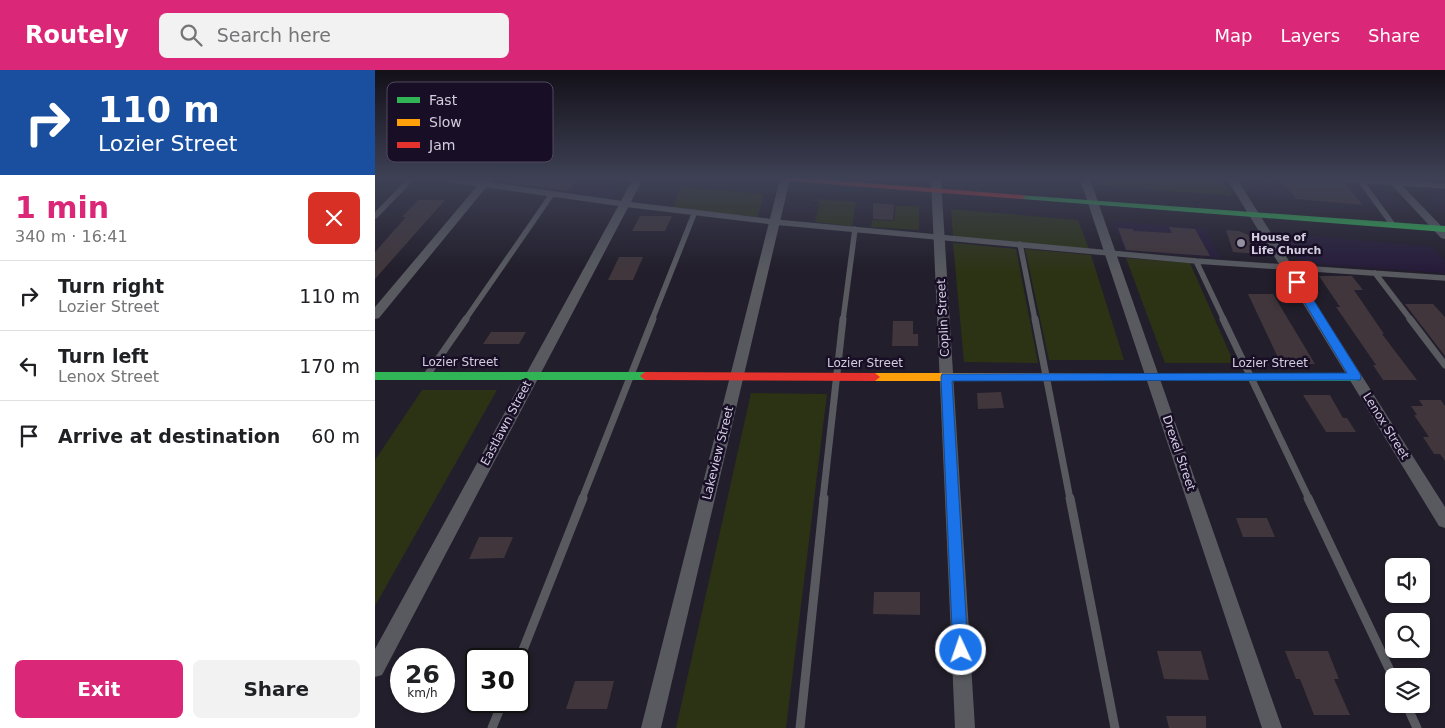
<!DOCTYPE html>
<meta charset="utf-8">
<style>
:root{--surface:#fff;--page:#f2f2f2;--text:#202124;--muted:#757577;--line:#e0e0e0;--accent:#db2777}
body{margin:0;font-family:"DejaVu Sans",sans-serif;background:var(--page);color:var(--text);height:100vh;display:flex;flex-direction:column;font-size:19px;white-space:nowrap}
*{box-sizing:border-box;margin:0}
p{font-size:16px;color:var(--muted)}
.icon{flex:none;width:28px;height:28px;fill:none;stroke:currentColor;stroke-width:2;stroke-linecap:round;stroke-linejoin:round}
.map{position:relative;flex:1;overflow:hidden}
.details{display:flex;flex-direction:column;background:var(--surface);width:375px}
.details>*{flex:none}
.top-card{background:#1a4fa0;color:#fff;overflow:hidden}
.fabs{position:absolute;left:1010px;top:488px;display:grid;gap:10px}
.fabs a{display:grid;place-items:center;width:45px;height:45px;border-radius:8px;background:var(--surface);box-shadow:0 1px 4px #0004;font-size:25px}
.speed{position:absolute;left:15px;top:578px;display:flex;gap:10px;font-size:25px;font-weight:700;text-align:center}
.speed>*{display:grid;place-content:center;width:65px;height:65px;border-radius:50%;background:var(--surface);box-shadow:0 1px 4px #0004;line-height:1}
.speed small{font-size:12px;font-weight:400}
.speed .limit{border:2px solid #111;border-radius:8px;background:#fff;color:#111}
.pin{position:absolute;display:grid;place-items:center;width:42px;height:42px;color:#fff;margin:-21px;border-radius:10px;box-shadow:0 2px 8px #0006}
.me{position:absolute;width:55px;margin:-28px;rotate:357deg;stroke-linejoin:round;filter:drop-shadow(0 0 4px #0008)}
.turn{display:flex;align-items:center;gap:18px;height:105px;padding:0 15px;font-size:22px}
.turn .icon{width:65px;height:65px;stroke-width:2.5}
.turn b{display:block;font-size:35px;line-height:42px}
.round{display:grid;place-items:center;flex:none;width:52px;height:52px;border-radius:8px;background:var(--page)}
.summary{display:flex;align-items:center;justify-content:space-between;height:85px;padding:0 15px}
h1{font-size:30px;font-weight:700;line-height:38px;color:var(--accent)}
.cta{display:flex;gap:10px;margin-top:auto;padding:10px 15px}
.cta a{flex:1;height:58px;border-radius:8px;background:var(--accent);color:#fff;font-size:20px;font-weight:700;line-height:58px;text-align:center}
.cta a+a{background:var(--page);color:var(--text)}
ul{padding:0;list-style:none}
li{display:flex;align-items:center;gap:15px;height:70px;padding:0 15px;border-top:1px solid var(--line)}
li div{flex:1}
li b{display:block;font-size:19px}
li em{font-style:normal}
header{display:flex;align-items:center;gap:30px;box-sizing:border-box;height:70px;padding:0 25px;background:var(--accent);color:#fff}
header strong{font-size:24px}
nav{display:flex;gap:28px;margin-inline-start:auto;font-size:18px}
.search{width:350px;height:45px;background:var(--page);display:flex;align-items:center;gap:12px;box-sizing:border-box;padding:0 18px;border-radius:8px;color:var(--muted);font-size:19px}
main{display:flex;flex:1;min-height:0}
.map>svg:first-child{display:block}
.built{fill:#261c39}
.green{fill:#2c3315}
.building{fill:#40363b}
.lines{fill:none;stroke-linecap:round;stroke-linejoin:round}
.lane-far2{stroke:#585a60;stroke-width:5.5}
.lane-far1{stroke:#585a60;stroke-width:7}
.lane{stroke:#585a60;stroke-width:9}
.street{fill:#585a60;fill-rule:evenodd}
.fast{fill:#30b455;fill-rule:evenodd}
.slow{fill:#ff9f0a;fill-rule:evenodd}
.jam{fill:#e5322d;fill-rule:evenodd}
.route{fill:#1a73e8;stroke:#114b97}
.poi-dot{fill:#9590a0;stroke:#180f27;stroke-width:2}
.labels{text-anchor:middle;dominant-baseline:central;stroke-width:5;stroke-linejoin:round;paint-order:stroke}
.far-poi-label{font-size:11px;font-weight:bold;fill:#d3cedf;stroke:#180f27;text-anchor:start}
.street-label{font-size:12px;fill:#d3cedf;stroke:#180f27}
.key{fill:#180f27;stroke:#50485e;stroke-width:1}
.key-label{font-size:14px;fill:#d3cedf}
</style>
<header>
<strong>Routely</strong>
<div class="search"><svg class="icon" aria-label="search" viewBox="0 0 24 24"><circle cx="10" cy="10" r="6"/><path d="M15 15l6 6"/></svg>Search here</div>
<nav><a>Map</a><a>Layers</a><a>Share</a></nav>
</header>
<main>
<section class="details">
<div class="top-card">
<div class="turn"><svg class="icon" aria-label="right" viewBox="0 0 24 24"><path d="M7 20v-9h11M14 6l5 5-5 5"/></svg><div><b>110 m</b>Lozier Street</div></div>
</div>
<div class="summary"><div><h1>1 min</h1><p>340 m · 16:41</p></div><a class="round" style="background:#d93025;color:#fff"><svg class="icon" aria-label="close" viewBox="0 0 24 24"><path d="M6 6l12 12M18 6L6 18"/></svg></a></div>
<ul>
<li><svg class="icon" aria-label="right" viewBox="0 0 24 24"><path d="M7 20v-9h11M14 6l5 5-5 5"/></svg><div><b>Turn right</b><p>Lozier Street</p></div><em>110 m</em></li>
<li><svg class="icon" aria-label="left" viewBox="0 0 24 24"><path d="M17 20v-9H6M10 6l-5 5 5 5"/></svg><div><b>Turn left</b><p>Lenox Street</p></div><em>170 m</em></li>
<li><svg class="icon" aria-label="arrive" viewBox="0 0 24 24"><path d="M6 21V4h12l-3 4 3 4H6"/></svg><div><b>Arrive at destination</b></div><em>60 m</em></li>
</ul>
<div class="cta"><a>Exit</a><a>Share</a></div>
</section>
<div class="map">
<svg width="1070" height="658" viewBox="0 0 1070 658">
<rect width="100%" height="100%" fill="#221e2b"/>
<path class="built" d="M126 109H245L235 130 122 113Z
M869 109H939L1003 114 1025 137 882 126Z
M1045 118 1070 119V140H1066Z
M738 151 829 159 846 188 750 180Z
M906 163 1058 177 1070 190V203L925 193Z"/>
<path class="green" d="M717 109H846L857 126 719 115Z
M306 117 389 124 383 147 297 139Z
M438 129 481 132 477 156 440 152 445 131H437Z
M521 136H544V160L496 157 497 150 519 151Z
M576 139 703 150 714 179 578 166Z
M578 173 641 179 663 293 589 292Z
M650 179 716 185 749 290H674Z
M751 188 815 193 859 293H790Z
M47 320H122L0 536V390Z
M376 323 452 324 411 658H301Z"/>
<path class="building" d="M135 109H202L193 121 135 113Z
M906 109 963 112 970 114 988 135 921 129Z
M43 130H70L0 209V182L31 147H27Z
M498 133 519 135 518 150 498 149Z
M265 146H297L290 161H257Z
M794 157 820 159 835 186 751 180 743 158 758 159 759 161 797 163Z
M851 160 864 161 873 165 884 184 858 182Z
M244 187H268L258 210H233Z
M944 206H977L988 220H979L1009 264H1007L1042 310H1008L998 295H1001L961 237H965Z
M873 224H898L940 294H906Z
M1030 234H1058L1070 247V286Z
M518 251H538V264H543V276H517Z
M116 262H151L144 274H108Z
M626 322 629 338 603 339 602 323Z
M928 325H955L968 348H972L981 362H951Z
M1044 330H1066L1070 336V391L1065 384H1059L1048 367H1054L1039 345H1042L1036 336H1048Z
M861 448H892L900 467H868Z
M104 467H138L129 488 94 489Z
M499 522H545V545L498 544Z
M782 581H826L834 610 789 609Z
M910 581H953L964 609H959L975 645H939L925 609H921Z
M200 611H239L232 639H191Z
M791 646H831V658H794Z"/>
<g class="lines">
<path class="lane-far2" d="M72 109 249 134 399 152 821 191 1070 208
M967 109 1070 116
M985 110 1018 155
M0 146 36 109
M645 174 660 250
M821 191 849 250
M1000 203 1036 250
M90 250 177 124
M277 250 319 144
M468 250 480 159"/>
<path class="lane-far1" d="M660 249 695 429
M848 249 934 429
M1035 249 1070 295
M52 305 91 249
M207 429 278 249
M448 429 468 249"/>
<path class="lane" d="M695 428 740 658
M933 428 1019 609
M144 590 208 428
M1031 634 1042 658
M117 658 128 631
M425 658 449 428"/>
<path class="street" d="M108 109H118L4 248 0 249V237Z
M258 109H268L7 605 0 607V579Z
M405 109H415L286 658H266Z
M556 109H566L600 658H580Z
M705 109H715L907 658H887Z
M852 109H862L1070 437V458L1064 456Z
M1011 109H1021L1070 160V169L1066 168Z"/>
<path class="fast" d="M644 125 1070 156V162L647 129H644Z
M0 302H270L275 306 270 310H0Z
M730 303H981L986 307 981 311H730L725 307Z"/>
<path class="slow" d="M500 303H730L735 307 730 311H500L495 307Z"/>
<path class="jam" d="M409 109H438L647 125 651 127 647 129 413 111Z
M270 302 500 303 505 307 500 311 270 310 265 306Z"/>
</g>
<linearGradient id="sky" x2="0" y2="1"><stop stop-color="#131018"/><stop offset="0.54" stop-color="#3e4155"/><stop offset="1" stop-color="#3e4155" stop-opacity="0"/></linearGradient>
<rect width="1070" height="201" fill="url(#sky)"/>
<path class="route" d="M922 209 926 210 985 304 986 307 985 310 577 311 593 580 591 585 586 588 580 585 578 580 566 307 567 304 972 303 917 212Z"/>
<circle class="poi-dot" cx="866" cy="173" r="5"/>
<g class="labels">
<g class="far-poi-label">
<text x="876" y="167">House of<tspan x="876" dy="13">Life Church</tspan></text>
</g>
<g class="street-label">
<text transform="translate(568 248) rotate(-93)">Coplin Street</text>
<text x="85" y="292">Lozier Street</text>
<text x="490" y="293">Lozier Street</text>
<text x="895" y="293">Lozier Street</text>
<text transform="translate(131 353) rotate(-62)">Eastlawn Street</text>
<text transform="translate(1011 356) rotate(58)">Lenox Street</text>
<text transform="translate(343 383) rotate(-76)">Lakeview Street</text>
<text transform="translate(804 383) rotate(71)">Drexel Street</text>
</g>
</g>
<rect x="12" y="12" width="166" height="80" rx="8" class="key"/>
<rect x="22" y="27" width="23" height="6" fill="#30b455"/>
<rect x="22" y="49" width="23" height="7" fill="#ff9f0a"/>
<rect x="22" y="72" width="23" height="6" fill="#e5322d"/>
<g class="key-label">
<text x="54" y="35">Fast</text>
<text x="54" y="57">Slow</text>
<text x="54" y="80">Jam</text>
</g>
</svg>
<div class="fabs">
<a><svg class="icon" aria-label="sound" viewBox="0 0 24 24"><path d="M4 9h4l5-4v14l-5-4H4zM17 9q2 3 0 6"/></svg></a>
<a><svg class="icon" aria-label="search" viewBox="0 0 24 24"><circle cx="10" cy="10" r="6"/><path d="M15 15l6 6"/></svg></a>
<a><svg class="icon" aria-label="layers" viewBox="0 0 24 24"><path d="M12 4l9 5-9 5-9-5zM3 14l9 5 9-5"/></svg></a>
</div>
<div class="speed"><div>26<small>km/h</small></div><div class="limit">30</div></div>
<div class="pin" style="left:922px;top:212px;background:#d93025"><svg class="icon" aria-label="arrive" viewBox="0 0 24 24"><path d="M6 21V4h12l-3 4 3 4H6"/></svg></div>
<svg class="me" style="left:586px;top:580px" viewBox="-20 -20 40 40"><circle r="17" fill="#1a73e8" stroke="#fff" stroke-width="3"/><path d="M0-11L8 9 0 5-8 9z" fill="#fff"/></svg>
</div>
</main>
